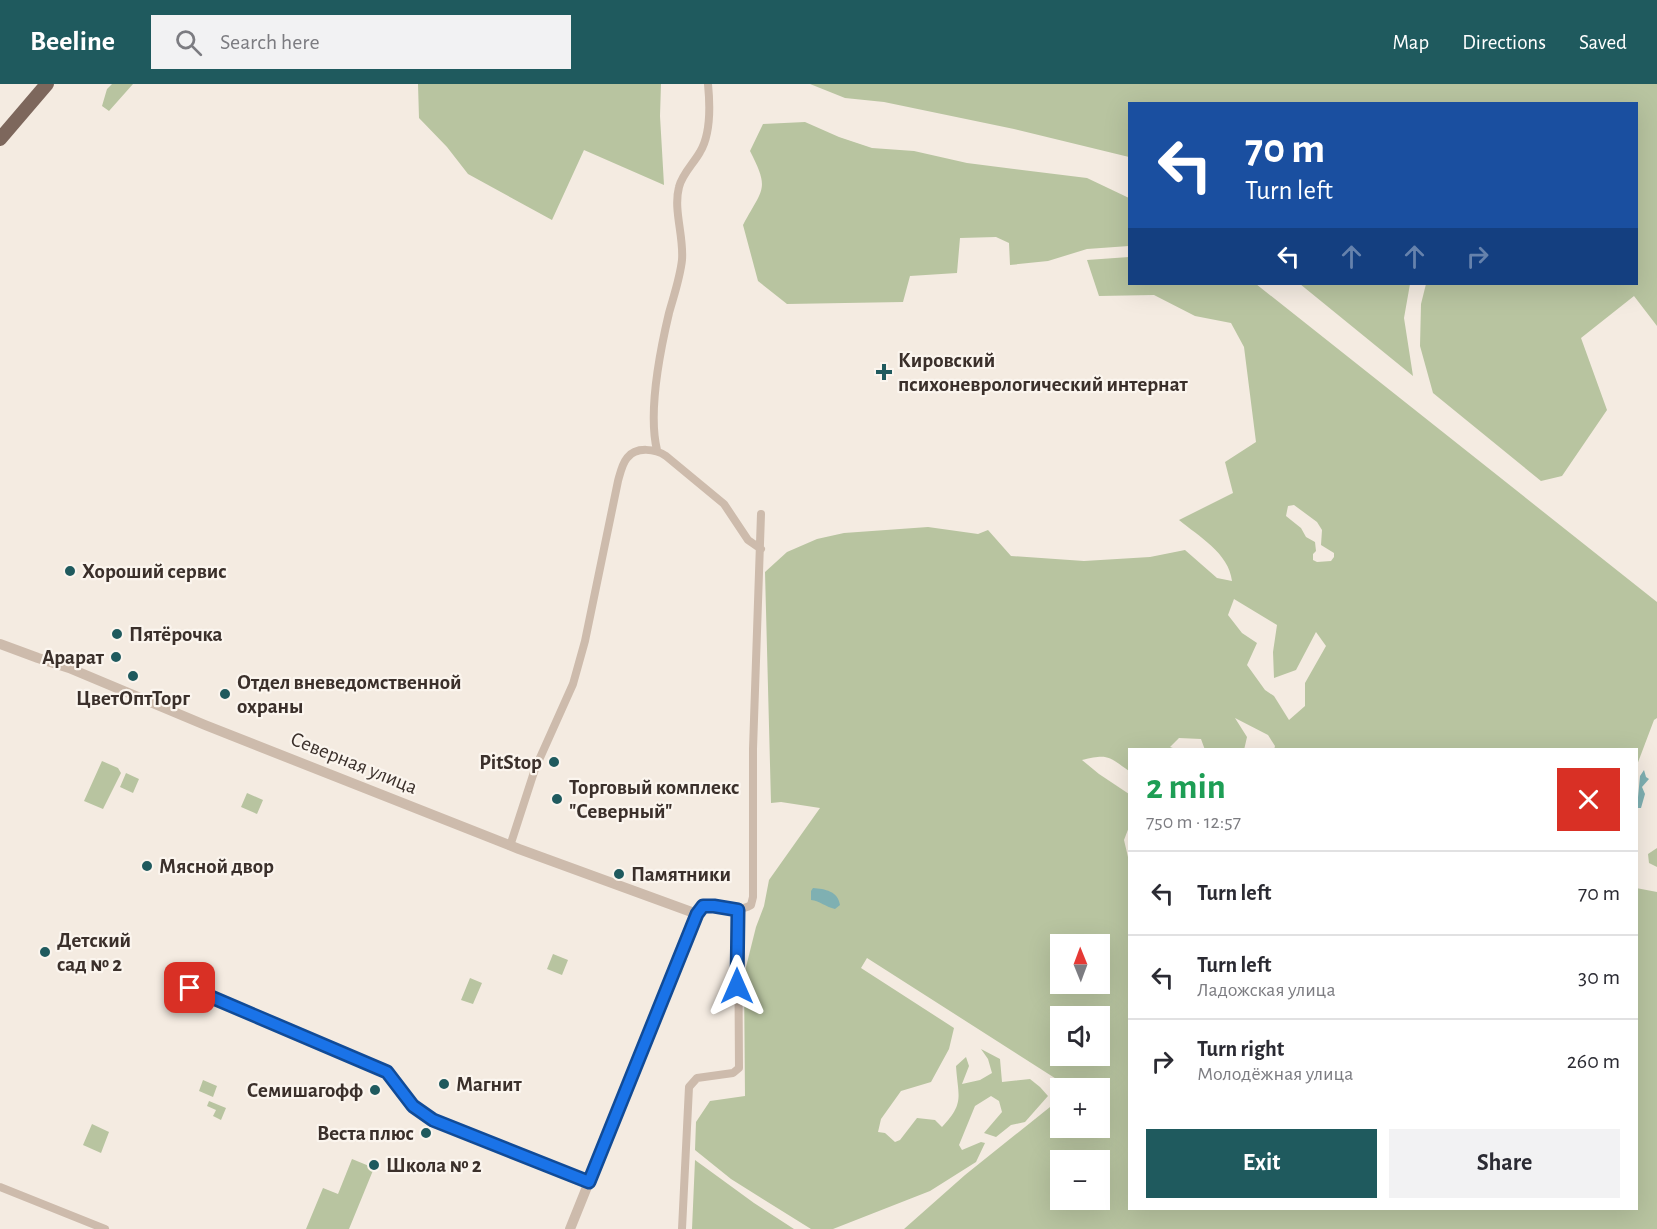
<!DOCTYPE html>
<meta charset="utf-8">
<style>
:root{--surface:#fff;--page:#f2f2f3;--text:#2b2b33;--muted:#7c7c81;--line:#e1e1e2;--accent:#1f5a5e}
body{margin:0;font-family:"Alegreya Sans",sans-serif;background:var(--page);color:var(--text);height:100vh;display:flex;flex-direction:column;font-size:22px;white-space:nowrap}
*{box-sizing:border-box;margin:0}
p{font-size:20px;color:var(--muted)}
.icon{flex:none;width:33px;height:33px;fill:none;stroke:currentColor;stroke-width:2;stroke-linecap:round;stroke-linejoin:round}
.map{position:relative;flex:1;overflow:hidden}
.panel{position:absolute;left:1128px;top:664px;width:510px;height:462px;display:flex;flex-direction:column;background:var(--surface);border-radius:0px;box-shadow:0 6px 24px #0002}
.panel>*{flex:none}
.top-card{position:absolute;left:1128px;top:18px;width:510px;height:183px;border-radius:0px;box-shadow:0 6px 24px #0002;background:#1a4fa0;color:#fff;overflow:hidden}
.needle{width:39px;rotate:359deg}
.buttons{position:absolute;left:1050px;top:850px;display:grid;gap:12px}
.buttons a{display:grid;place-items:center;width:60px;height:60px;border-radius:0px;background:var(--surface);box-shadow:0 6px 24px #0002;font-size:30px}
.pin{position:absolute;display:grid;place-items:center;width:51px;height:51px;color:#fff;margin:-26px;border-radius:12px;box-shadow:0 3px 9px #0006}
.me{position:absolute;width:66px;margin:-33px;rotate:0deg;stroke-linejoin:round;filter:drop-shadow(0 0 4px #0008)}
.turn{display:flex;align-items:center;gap:21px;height:126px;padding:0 18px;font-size:27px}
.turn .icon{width:78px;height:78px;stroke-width:2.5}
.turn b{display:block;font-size:42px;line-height:51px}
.lanes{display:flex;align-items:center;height:57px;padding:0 18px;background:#0003;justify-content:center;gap:30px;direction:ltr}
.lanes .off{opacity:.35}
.round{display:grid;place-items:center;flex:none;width:63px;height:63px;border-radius:0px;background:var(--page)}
.headline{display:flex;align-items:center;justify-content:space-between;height:102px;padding:0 18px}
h1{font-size:36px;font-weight:600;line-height:45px;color:#1e9e55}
.action{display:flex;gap:12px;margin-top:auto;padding:12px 18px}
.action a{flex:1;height:69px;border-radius:0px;background:var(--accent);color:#fff;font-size:24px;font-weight:600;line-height:69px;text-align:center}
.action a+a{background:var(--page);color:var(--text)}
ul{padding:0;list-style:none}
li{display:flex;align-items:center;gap:18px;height:84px;padding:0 18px;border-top:2px solid var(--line)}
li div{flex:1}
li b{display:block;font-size:22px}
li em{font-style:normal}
header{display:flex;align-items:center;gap:36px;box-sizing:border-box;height:84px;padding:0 30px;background:var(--accent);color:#fff}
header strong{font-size:28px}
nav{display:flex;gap:33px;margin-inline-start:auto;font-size:21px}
.search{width:420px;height:54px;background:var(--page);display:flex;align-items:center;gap:15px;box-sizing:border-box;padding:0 21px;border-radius:0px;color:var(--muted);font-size:22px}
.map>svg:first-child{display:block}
.green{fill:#b8c4a0;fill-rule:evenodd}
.water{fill:#7fb0b2}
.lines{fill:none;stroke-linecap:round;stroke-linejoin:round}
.minor{stroke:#cdbbac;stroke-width:8}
.tertiary{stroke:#cdbbac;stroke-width:10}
.primary{stroke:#7d675c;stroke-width:14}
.route-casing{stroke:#114b97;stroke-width:15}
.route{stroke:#1a73e8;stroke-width:10}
.poi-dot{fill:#1f5a5e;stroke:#fbf5ee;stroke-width:2}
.labels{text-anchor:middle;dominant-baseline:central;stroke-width:4.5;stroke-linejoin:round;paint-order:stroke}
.poi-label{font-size:21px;font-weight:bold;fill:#3b302b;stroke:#fbf5ee;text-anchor:start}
.street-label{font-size:21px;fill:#3b302b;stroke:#fbf5ee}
</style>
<header>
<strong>Beeline</strong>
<div class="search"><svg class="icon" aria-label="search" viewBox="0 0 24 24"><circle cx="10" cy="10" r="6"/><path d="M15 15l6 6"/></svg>Search here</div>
<nav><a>Map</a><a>Directions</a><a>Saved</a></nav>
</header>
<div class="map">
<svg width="1657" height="1145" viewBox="0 0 1657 1145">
<rect width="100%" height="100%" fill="#f4ebe1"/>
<path class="green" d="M112 0H133L109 27 102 22 107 5Z
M418 0H661L660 32 664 101 584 66 552 136 468 90 447 63 419 34Z
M810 0H1657V242L1634 212 1581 254 1607 326 1562 392 1541 397 1433 309 1420 262 1421 220 1426 200H1636V20H1130L1129 73 1014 45 884 18 845 14Z
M805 38 839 53 872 64 914 67 967 79 1087 94 1129 114V162L1087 165 1048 177 1010 181 1009 159 996 153 960 154 957 189 910 192 903 218 787 220 758 197 743 141C763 104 770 106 750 67L763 40Z
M1129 173 1130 200H1256L1657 518V634L1654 636 1637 681 1636 666H1274L1275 662 1268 651 1235 634 1247 653 1244 666 1226 664 1223 666H1205L1201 655 1179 654 1170 663 1179 666H1130L1129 687C1108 672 1108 670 1082 676L1099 690 1129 710V743L1124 756 1128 773 1130 772V1125H1636V804L1657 808V1145H904L965 1091 1060 1015V1044H1100V1005H1072L867 874 861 884 954 944 949 965 931 998 901 1007 881 1035 878 1048 885 1049 895 1058 900 1056 917 1034 935 1036 942 1043C965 1019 958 1013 956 982L966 973 969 982 962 1000 980 996 992 989 988 975 981 965 1000 975 1002 998 1030 995 1040 1003 1048 1012 1025 1038 1011 1041 996 1053 984 1049 1002 1028 999 1017 991 1012 975 1022 959 1061 962 1066 981 1058 985 1059 976 1078 930 1107 833 1145H811L731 1095 695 1066 696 1038 710 1017 745 1012 744 891 756 843 764 822 769 796 820 724 781 718 771 719 765 488 787 468 817 455 844 449 928 443 978 450 988 446 1011 472 1084 477 1150 473 1185 466 1217 494 1232 497C1229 469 1198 452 1179 436L1233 409 1225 378 1256 358 1244 263 1231 239 1195 232 1154 211 1099 212 1087 176ZM1294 421 1317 438 1322 446 1321 461 1334 469V473L1331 477 1317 478 1313 476V470L1316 467 1315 458 1306 453 1301 444 1286 432 1288 422ZM1234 515 1277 541 1273 568 1274 594 1296 586 1316 548 1326 562 1305 599V622L1289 636 1274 612 1265 606 1247 581 1257 559 1242 549 1228 531ZM1060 861H1100V900H1060ZM1060 933H1100V972H1060ZM1060 1077H1100V1116H1060Z
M1300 200H1410L1404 234 1413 292Z
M102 677 118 684 121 689 103 725 84 717Z
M126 689 139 695 133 709 120 703Z
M247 709 263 716 257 730 241 723Z
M1657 764V783L1649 779 1648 770Z
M553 870 568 876 562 891 547 885Z
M470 894 482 899 473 920 461 916Z
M203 996 217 1002 213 1013 199 1007Z
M209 1017 226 1024 221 1036 213 1032 216 1026 207 1022Z
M92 1040 109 1048 101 1069 83 1061Z
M352 1075 374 1084 349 1145H306L323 1104 338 1110Z
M695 1076 754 1119 794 1145H692Z"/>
<path class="water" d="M1644 686 1646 693 1649 695 1642 703 1645 710 1641 724H1637L1640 692Z
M813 804C825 805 838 807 840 821L835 825C826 823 820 817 811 816V807Z"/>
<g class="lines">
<path class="minor" d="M657 366C648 329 660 267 669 229 674 211 680 194 682 176 684 152 673 126 679 103 682 90 694 79 700 68 711 50 710 20 708 0
M510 762 535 685 573 600 585 557 618 397C620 390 622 380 627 374 636 362 656 365 666 372L724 420 748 456 761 465
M697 830 703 822C720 821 736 830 751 821L753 813V665L761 430
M190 904 387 988 413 1022 433 1036 589 1098
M0 1103 105 1145
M682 1145 689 1003 697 994 733 989 739 984 738 826"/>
<path class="tertiary" d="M0 560 38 574 69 584 205 641 519 765 697 830 570 1145"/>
<path class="primary" d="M0 55 47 0"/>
</g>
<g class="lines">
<g class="route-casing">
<path id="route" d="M190 904 387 988 413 1022 433 1036 589 1098 697 830 703 822H714L738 826 737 902"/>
</g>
<use href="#route" class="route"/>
</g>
<g class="poi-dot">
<path d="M881 279h6v6h6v6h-6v6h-6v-6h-6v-6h6z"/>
<circle cx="70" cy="487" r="6"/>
<circle cx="117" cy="550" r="6"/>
<circle cx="116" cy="573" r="6"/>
<circle cx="133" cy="592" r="6"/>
<circle cx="225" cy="610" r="6"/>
<circle cx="554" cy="678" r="6"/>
<circle cx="557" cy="715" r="6"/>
<circle cx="147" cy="782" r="6"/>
<circle cx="619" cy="790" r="6"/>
<circle cx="45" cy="868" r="6"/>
<circle cx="444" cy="1000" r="6"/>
<circle cx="375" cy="1006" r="6"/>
<circle cx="426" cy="1049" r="6"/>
<circle cx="374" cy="1081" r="6"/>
</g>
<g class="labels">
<g class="poi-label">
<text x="898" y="276">Кировский<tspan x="898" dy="24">психоневрологический интернат</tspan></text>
<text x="82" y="487">Хороший сервис</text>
<text x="129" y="550">Пятёрочка</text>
<text x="104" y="573" text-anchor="end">Арарат</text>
<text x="237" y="598">Отдел вневедомственной<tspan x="237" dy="24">охраны</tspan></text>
<text x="133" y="614" text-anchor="middle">ЦветОптТорг</text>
<text x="542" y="678" text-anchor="end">PitStop</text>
<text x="569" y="703">Торговый комплекс<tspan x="569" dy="24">"Северный"</tspan></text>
<text x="159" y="782">Мясной двор</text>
<text x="631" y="790">Памятники</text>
<text x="57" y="856">Детский<tspan x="57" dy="24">сад № 2</tspan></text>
<text x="456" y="1000">Магнит</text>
<text x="363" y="1006" text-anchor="end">Семишагофф</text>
<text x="414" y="1049" text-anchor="end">Веста плюс</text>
<text x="386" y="1081">Школа № 2</text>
</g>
<g class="street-label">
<text transform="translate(354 679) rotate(22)">Северная улица</text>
</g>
</g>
</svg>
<div class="buttons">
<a><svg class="needle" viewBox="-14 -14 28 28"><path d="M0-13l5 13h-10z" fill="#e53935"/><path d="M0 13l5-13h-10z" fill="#7c7c81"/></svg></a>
<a><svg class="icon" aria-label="sound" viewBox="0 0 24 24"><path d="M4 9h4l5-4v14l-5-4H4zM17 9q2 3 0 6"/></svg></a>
<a>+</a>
<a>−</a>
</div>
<div class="pin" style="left:190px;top:904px;background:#d93025"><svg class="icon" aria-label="arrive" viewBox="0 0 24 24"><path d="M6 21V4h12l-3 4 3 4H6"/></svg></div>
<svg class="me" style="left:737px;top:902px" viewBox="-20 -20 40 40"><path d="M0-17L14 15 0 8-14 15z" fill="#1a73e8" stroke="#fff" stroke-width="4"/></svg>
<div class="top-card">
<div class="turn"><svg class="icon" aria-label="left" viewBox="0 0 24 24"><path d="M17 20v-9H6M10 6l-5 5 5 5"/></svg><div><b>70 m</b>Turn left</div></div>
<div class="lanes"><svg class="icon" aria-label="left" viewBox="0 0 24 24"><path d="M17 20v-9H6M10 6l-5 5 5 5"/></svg><svg class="icon off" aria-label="ahead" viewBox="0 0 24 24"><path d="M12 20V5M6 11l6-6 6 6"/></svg><svg class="icon off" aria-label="ahead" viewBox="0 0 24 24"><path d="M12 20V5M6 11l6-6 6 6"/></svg><svg class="icon off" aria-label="right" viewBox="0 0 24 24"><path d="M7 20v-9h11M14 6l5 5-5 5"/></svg></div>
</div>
<section class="panel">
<div class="headline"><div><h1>2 min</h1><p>750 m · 12:57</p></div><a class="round" style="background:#d93025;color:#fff"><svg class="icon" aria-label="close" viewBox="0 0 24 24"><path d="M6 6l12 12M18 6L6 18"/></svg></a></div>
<ul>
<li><svg class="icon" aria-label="left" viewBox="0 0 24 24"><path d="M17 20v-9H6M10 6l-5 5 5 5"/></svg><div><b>Turn left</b></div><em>70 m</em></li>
<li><svg class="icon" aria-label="left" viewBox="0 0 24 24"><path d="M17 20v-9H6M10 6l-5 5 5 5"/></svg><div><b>Turn left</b><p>Ладожская улица</p></div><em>30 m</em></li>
<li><svg class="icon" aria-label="right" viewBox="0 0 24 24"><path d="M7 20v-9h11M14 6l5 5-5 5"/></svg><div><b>Turn right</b><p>Молодёжная улица</p></div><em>260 m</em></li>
</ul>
<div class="action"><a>Exit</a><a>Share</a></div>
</section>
</div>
